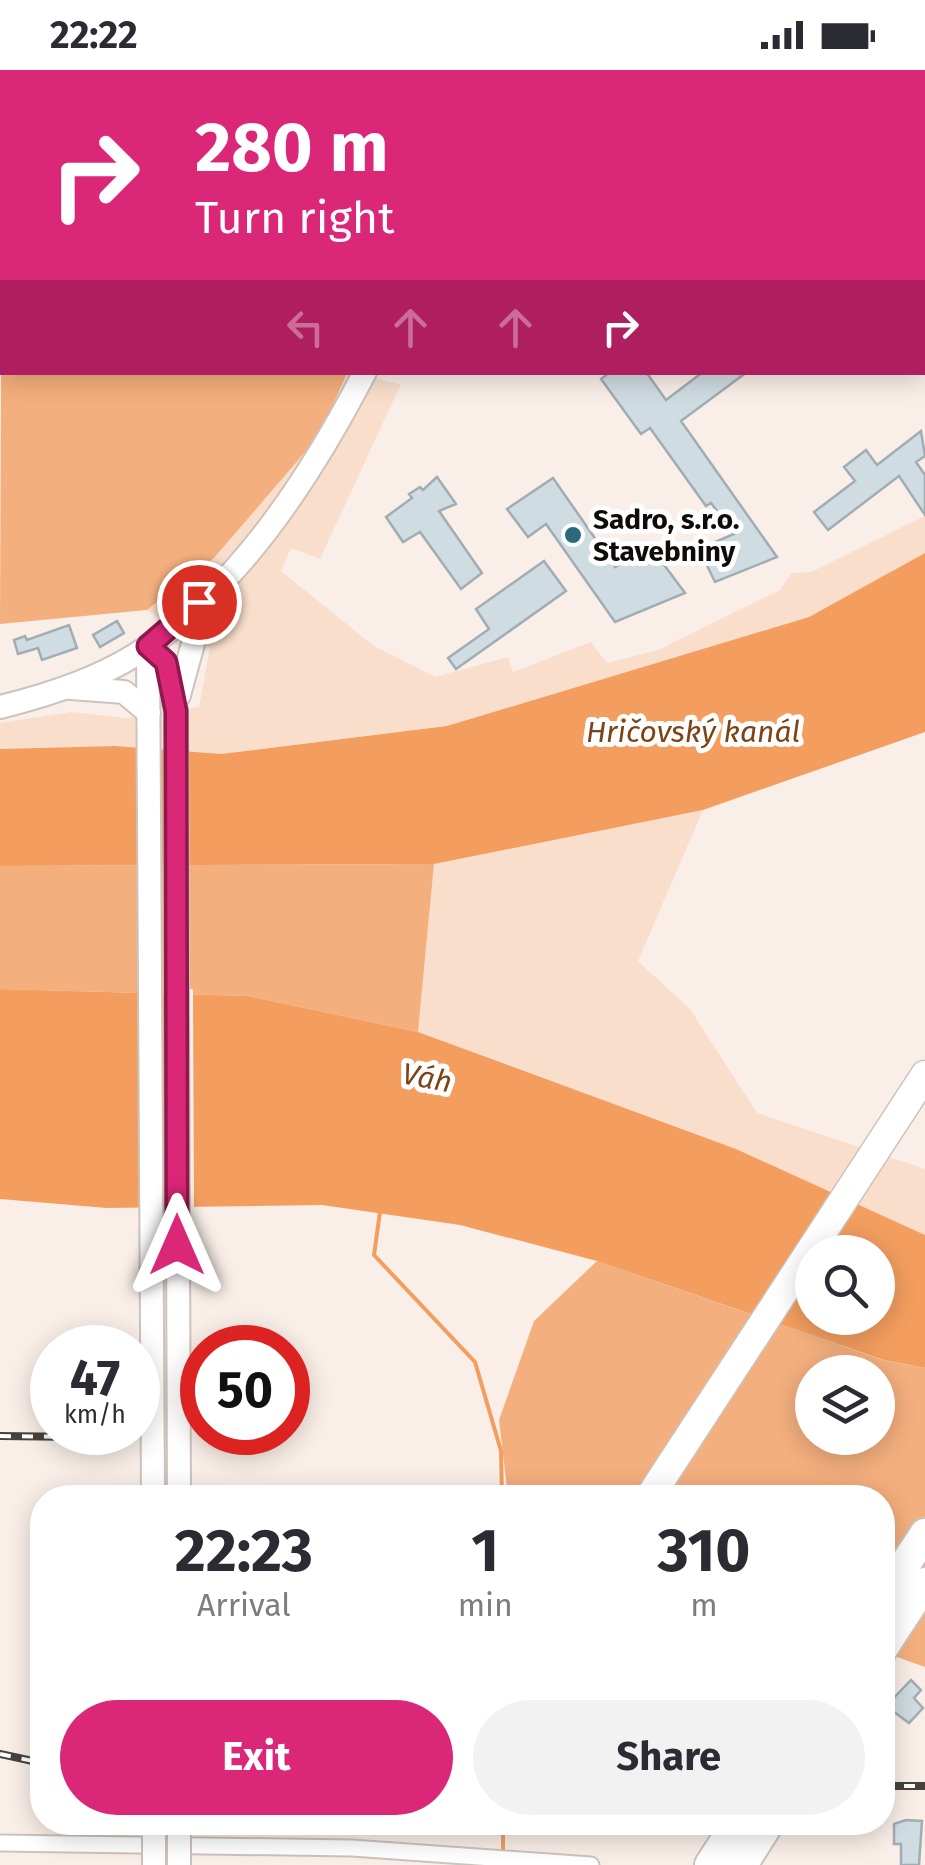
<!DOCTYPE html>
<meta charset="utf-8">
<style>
:root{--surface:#fff;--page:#f2f2f3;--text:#2b2b33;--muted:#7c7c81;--accent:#db2777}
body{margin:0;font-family:"Fira Sans",sans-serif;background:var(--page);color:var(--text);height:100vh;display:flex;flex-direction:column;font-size:38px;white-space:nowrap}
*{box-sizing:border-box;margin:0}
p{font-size:32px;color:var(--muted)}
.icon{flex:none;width:55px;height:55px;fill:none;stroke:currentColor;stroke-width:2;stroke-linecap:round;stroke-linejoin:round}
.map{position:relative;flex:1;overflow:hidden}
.drawer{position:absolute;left:30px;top:1415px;width:865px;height:350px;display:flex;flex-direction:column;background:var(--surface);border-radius:40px;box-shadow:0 5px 25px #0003}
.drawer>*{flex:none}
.guide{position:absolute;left:0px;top:0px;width:925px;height:305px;box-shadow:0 5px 25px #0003;background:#db2777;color:#fff;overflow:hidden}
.buttons{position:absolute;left:795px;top:1165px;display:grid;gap:20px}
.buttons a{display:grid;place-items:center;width:100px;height:100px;border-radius:50%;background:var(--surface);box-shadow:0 5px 25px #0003;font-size:50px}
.speed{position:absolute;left:30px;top:1255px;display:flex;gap:20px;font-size:50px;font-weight:700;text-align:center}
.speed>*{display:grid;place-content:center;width:130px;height:130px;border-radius:50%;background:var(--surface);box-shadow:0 5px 25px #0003;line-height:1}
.speed small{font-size:25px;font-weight:400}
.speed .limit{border:15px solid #d22;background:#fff;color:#111}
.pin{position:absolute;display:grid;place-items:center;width:85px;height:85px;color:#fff;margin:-42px;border:5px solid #fff;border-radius:50%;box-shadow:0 2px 10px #0007}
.me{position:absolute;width:110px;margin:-55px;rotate:0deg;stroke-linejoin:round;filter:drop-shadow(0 0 8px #0008)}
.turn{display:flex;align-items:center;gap:35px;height:210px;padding:0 30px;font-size:45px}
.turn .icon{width:130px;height:130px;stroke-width:2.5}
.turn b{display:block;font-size:70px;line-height:85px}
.lanes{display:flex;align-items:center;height:95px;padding:0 30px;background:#0003;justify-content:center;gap:50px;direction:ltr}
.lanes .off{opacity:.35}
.eta{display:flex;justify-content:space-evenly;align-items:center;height:170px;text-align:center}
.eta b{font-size:60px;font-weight:700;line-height:70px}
.button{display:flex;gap:20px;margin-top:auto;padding:20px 30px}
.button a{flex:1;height:115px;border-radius:60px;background:var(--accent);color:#fff;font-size:40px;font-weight:700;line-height:115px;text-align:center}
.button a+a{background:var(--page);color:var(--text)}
.status{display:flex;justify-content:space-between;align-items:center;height:70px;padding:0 50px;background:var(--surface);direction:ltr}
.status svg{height:28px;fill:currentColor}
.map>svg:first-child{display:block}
.green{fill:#f9decb}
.forest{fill:#f4af7e;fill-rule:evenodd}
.water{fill:#f39e5f;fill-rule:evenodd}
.pier{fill:#faefe8}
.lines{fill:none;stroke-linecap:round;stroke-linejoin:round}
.stream{stroke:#f39e5f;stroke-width:4}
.building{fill:#cfdce1;stroke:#a1adb2;stroke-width:2.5}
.minor-casing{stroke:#cdc3bc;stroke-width:19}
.secondary-casing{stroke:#cdc3bc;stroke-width:26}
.trunk-casing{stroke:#cdc3bc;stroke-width:31}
.motorway-casing{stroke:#cdc3bc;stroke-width:34}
.minor{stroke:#fff;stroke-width:15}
.secondary{stroke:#fff;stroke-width:22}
.trunk{stroke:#fff;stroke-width:28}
.motorway{stroke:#fff;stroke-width:30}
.rail-casing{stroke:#47423e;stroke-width:8}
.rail{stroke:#fefefe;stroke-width:4;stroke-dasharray:11;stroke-linecap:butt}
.secondary-bridge-casing{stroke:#cdc3bc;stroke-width:26;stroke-linecap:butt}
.secondary-bridge{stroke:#fff;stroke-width:22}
.route-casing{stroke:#8e194d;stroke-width:25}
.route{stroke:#db2777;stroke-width:18}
.poi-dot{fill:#2b697f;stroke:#fefefe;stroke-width:4}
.labels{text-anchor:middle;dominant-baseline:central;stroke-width:10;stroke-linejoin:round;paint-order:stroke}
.poi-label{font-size:28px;font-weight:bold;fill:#0e0b09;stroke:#fefefe;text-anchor:start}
.water-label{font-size:30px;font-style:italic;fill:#7c4416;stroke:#fefefe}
</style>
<div class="status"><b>22:22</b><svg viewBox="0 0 49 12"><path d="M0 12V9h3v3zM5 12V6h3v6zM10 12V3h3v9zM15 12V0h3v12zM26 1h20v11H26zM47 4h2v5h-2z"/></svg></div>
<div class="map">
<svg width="925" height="1795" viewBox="0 0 925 1795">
<rect width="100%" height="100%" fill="#faefe8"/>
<path class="green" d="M347 303 401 314 320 489 291 478 281 501 374 576 435 607 508 587 513 602 591 572 607 593 658 580 780 520 792 503 811 502 925 446V483L809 547 447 656 221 684 115 676 0 679V653L71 642 127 648 199 637 210 578 147 540 214 488 319 366Z
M703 740 638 891 690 939 757 1043 925 1099V1165L736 1079 418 962 434 794Z"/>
<path class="forest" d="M197 0H448L196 2Z
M2 98V302L347 303 319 366 214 488 147 540 0 554Z
M434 794 418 962 248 926 0 919V796Z
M597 1191 883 1290 925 1298V1597L883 1582 882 1428 508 1427 499 1350 534 1251ZM812 1302H878V1368H812Z"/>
<path class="water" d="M925 483V662L703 740 434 794 0 796V679L115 676 221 684 447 656 809 547Z
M0 919 248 926 418 962 736 1079 925 1165V1298L884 1290 597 1191 460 1155 322 1135 107 1138 0 1129ZM812 1182H878V1248H812Z"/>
<path class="pier" d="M168 918 193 919 194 1142H169Z"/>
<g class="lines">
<path class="stream" d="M380 1142 374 1185 475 1292 501 1381 502 1428
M503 1752V1785"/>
</g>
<path class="building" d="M610 302H646L666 330 703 302H747L681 351 777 487 715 512 699 479 734 464 711 433 706 436 650 358 641 364 601 309Z
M921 361 925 386 916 392 925 405V445L899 406 828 460 814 442 855 411 844 397 866 380 877 395Z
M437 407 456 434 439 441 482 503 461 519 420 462 403 472 386 447 412 428 409 424 420 417 423 420Z
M553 408 615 497 650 476 685 523 615 552 546 454 528 467 507 439Z
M544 491 566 521 456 599 448 588 489 559 476 539Z
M117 551 124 563 100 577 93 565Z
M69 555 77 578 42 590 38 578 18 584 14 570 25 566 27 570Z
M911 1610 921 1620 914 1628 923 1638 909 1653 886 1636Z
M906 1750 922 1751 919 1795H901V1774H894V1754Z"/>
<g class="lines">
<g class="minor-casing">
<path id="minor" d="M0 1773 352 1778 591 1795"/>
</g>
<g class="secondary-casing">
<path id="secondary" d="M468 2 469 0
M148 576 166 593 176 641 179 1428
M148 576 153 1428
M71 618 124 622 149 643
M179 625 194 570 219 520
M0 637C45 626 95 610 135 585 237 522 311 406 365 302"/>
</g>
<g class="trunk-casing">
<path id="trunk" d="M649 1428 925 1005"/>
</g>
<g class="motorway-casing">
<path id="motorway" d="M882 1529 925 1464
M882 1579 925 1513
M710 1795 738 1752
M742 1795 769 1752"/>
</g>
<use href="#minor" class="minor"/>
<use href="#secondary" class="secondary"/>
<use href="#trunk" class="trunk"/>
<use href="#motorway" class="motorway"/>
<g class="rail-casing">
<path id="rail" d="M0 1366 82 1367
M0 1684 42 1693
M882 1716H925"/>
</g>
<use href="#rail" class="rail"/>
<g class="secondary-bridge-casing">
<path id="secondary-bridge" d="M179 1752V1795
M154 1795V1766"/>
</g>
<use href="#secondary-bridge" class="secondary-bridge"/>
</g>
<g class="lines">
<g class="route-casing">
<path id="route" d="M177 1175 176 641 166 592 148 576 199 532"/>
</g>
<use href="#route" class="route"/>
</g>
<circle class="poi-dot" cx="573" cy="465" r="10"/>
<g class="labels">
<g class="poi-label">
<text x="593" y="449">Sadro, s.r.o.<tspan x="593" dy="32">Stavebniny</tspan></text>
</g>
<g class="water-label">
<text x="693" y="662">Hričovský kanál</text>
<text transform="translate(427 1008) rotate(11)">Váh</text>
</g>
</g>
</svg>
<div class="buttons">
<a><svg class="icon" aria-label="search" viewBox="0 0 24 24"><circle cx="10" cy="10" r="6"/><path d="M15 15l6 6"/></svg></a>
<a><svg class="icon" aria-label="layers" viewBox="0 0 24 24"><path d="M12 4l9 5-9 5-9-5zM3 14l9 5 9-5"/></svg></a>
</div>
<div class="speed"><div>47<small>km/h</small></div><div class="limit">50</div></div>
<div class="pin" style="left:199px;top:532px;background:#d93025"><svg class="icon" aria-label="arrive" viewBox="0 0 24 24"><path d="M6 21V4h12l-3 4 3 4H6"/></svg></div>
<svg class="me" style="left:177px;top:1175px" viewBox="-20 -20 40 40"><path d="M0-17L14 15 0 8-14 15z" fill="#db2777" stroke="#fff" stroke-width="4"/></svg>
<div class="guide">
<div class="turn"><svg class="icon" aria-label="right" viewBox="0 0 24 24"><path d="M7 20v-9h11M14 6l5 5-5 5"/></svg><div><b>280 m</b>Turn right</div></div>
<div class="lanes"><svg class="icon off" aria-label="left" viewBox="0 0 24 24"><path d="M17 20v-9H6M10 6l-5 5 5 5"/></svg><svg class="icon off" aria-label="ahead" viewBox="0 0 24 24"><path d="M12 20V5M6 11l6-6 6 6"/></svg><svg class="icon off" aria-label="ahead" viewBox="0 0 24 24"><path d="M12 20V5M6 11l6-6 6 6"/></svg><svg class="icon" aria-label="right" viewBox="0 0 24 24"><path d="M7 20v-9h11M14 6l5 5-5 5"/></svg></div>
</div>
<section class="drawer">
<div class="eta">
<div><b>22:23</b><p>Arrival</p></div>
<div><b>1</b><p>min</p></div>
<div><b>310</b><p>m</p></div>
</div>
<div class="button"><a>Exit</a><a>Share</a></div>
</section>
</div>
